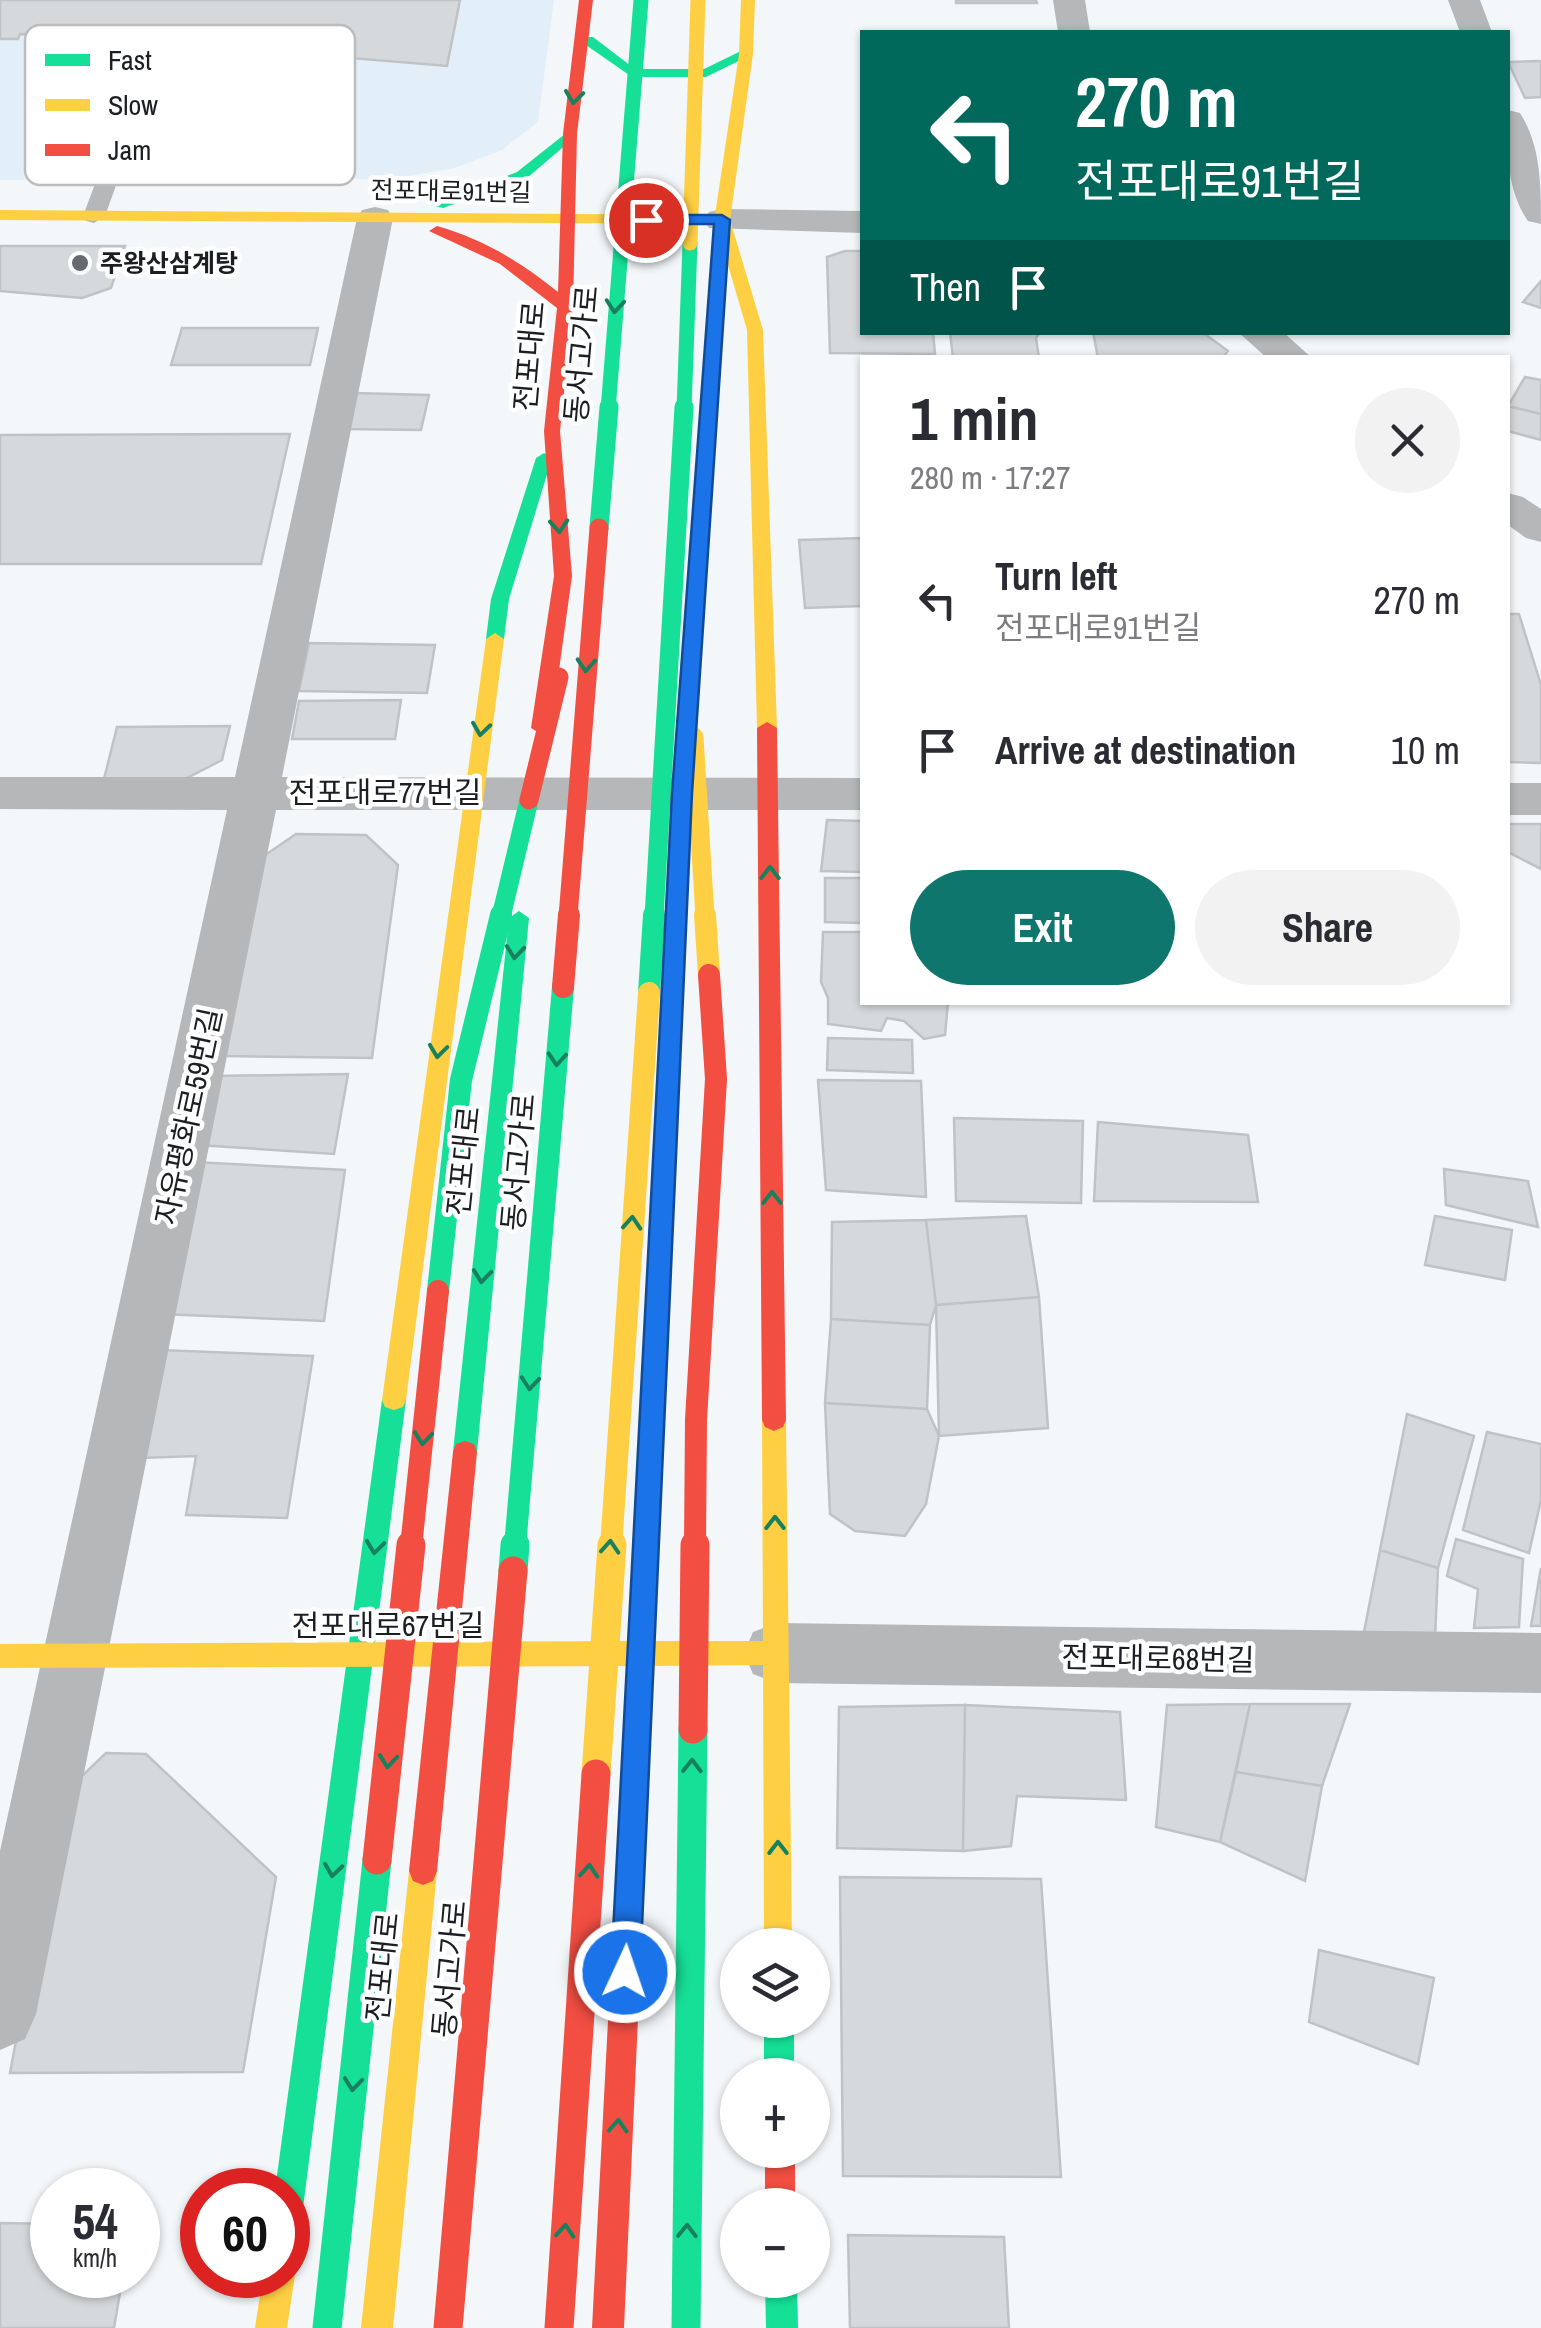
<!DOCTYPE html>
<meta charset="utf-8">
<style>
:root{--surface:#fff;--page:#f2f2f3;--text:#2b2b33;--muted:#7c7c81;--accent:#0f766e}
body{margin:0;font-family:"Archivo Narrow","Noto Sans KR",sans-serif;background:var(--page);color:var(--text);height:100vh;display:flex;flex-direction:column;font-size:38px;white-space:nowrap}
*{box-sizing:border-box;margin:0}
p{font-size:32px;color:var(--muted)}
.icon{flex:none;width:55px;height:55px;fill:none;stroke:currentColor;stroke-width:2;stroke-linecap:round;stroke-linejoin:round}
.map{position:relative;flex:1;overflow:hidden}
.drawer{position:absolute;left:860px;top:355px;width:650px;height:650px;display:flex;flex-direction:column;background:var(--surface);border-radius:0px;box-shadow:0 2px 8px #0004}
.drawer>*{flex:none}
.hud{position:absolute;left:860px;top:30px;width:650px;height:305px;border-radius:0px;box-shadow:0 2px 8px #0004;background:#00695c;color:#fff;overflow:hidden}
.tools{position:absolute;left:720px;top:1928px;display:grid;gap:20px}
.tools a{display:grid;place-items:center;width:110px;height:110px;border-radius:50%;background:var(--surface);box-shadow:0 2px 8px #0004;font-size:50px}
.speed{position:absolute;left:30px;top:2168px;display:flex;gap:20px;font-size:50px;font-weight:700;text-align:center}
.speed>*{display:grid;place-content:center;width:130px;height:130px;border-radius:50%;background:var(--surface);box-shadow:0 2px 8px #0004;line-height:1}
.speed small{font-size:25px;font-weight:400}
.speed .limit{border:15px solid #d22;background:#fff;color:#111}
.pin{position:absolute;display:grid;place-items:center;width:85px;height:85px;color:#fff;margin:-42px;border:5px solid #fff;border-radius:50%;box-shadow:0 2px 10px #0007}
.me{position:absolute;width:110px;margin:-55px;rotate:3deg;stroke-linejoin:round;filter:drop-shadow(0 0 8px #0008)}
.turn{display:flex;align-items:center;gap:35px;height:210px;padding:0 50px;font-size:45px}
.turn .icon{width:130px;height:130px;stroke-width:2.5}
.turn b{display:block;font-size:70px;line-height:85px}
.then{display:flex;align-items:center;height:95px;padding:0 50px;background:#0003;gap:20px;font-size:38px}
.round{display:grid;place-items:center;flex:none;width:105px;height:105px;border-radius:52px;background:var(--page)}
.summary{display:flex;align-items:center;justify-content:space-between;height:170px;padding:0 50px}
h1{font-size:60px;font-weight:800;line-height:75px}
.action{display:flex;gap:20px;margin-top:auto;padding:20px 50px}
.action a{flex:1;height:115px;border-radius:60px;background:var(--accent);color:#fff;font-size:40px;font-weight:800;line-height:115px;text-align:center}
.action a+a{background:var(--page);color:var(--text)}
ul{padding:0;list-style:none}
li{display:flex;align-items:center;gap:30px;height:150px;padding:0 50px}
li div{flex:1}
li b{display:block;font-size:38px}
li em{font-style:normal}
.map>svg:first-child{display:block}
.built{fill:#e2eff8}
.building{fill:#d5d9dc;stroke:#c0c3c6;stroke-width:2.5}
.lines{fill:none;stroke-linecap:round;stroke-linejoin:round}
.lane{fill:#b5b7b9;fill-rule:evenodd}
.street{fill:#b5b7b9;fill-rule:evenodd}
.fast{fill:#16e098;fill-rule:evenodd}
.slow{fill:#ffcf43;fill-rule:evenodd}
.jam{fill:#f24e42;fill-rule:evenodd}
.fast-bridge-far3{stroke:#16e098;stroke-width:15}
.fast-bridge-far2{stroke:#16e098;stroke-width:19}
.fast-bridge-far1{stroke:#16e098;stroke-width:22}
.fast-bridge{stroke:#16e098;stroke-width:29}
.slow-bridge-far3{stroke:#ffcf43;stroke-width:15}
.slow-bridge-far2{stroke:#ffcf43;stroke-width:19}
.slow-bridge-far1{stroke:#ffcf43;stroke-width:22}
.slow-bridge{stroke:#ffcf43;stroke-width:29}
.jam-bridge-far2{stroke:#f24e42;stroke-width:19}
.jam-bridge-far1{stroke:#f24e42;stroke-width:22}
.jam-bridge{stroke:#f24e42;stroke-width:29}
.oneway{stroke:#18805e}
.route{fill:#1a73e8;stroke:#114b97;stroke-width:2.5}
.poi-dot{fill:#676b6e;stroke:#fff;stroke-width:4}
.labels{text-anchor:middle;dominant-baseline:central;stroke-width:9;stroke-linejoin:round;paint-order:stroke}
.far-street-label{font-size:25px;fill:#1b1f23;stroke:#fff}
.far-poi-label{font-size:25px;font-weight:bold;fill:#1b1f23;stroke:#fff;text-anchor:start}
.street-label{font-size:30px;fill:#1b1f23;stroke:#fff}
.key{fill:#fff;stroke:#bbbcbd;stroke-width:2.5}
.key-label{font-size:28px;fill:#1b1f23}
</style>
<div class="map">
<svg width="1541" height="2328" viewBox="0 0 1541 2328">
<rect width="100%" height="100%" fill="#f3f7fa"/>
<path class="built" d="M0 0H554L538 122 502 150 455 168 391 179 0 180Z"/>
<path class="building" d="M0 0H460L447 66 266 51 270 40 120 43 122 40H86L88 35 20 34 18 39H0Z
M956 0H1036L1037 3H956Z
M1541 61V97L1525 98 1508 62Z
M0 246H125L111 288 82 298 0 291Z
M845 251H862V332H933L935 354 830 353 827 257Z
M1541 281V308L1523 302Z
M182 328H318L310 365H171Z
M950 332H1040L1036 338 1039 358H953Z
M1093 332H1202L1228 351 1222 358H1098Z
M1525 377 1541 380V414L1508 406Z
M353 393 429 395 421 430 343 429Z
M1508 406 1541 414V440L1508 431Z
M290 434 261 564H0V435Z
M862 538V606L805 608 799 540Z
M1508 614H1519L1541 685V763L1508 762Z
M309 643 435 645 427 693 299 691Z
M401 700 395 739H292L299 701Z
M230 726 222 760 187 778 104 779 117 727Z
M827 820 862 821V872L821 871Z
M1508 824H1541V869L1508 852Z
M296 834 366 835 398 865 372 1058 224 1056 258 860Z
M825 878H862V923L825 922Z
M823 932H862V1002H948L945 1035 924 1039 904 1021 887 1018 881 1031 828 1024V998L821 982Z
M828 1038 912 1040 913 1073 827 1070Z
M348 1074 334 1154 198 1145 213 1076Z
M818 1080 921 1081 926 1197 826 1190Z
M954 1118 1083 1121 1081 1203 956 1201Z
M1098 1122 1248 1135 1258 1202 1094 1201Z
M194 1162 345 1170 324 1321 161 1314Z
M1444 1169 1528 1181 1538 1227 1446 1205Z
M1026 1216 1039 1297 936 1305 926 1220Z
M1435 1216 1512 1230 1505 1280 1425 1265Z
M926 1220 936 1305 930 1325 831 1319 832 1222Z
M1039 1297 1048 1428 939 1436 936 1305Z
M831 1319 930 1325 927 1409 825 1403Z
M159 1350 313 1356 287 1518 186 1515 196 1456 141 1458Z
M825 1403 927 1409 939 1436 926 1504 905 1536 855 1531 830 1514Z
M1407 1414 1474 1436 1438 1568 1380 1550Z
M1487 1432 1541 1444V1500L1529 1553 1463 1530Z
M1456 1539 1523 1559 1519 1627 1474 1628 1478 1589 1447 1576Z
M1380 1550 1438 1568 1435 1639 1364 1632Z
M1541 1568V1626H1531Z
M1250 1704 1220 1842 1156 1827 1167 1705Z
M1250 1704H1350L1322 1786 1236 1772Z
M965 1705 1120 1712 1126 1800 1017 1796 1011 1846 963 1851Z
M965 1705 963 1851 837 1848 839 1707Z
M106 1753 146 1754 276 1877 243 2072 10 2073 62 1795Z
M1236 1772 1322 1786 1305 1881 1220 1842Z
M840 1877 1041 1879 1061 2177 843 2176Z
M1319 1950 1434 1978 1418 2064 1309 2022Z
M0 2223 52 2224V2275H123L114 2328H0Z
M848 2235 1004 2237 1009 2328H850Z"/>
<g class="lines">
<path class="lane" d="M151 55 161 61 105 216 94 223 86 221 83 216 141 61Z"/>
<path class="street" d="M1053 0H1085L1090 32H1058Z
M1448 0H1480L1492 32H1460Z
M1508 110 1520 113C1541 146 1541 185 1541 224L1528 221C1506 189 1506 146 1508 110Z
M375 207 388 210 393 218 282 777 862 778V810H276L36 2014 25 2039 0 2050V1851L227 810 0 809V777H235L357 218 362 210Z
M722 209 862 211V233L709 228 704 220 709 212Z
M1238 332H1283L1312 358H1267Z
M1508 493 1523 497 1541 509V542L1526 538 1508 525Z
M1508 783H1541V815H1508Z
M776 1623 1541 1633V1693L776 1683 753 1674 744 1653 753 1632Z"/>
<path class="fast" d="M583 37H593L635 69H704L741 51 753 54 706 77H632L583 43Z
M570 130 577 134 575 137 527 178 443 208 431 205 517 172Z
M544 453 552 458 509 599 504 639 495 645 489 643 486 639 491 599 536 458Z
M519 911 529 918 477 1452 474 1460 465 1463 456 1460 453 1452 509 918Z
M394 1390 403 1393 406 1400 303 2208 299 2219 288 2223V2190H275L382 1400 385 1393Z
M764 2020H794V2075H764Z
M765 2280H797L798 2328H766Z"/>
<path class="slow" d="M741 0H755L753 54 730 220 763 330 777 728 774 732 767 734 757 728 747 330 716 224 0 220V210L715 215 739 54Z
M495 633 504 639 406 1400 403 1407 394 1410 385 1407 382 1400 486 639Z
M665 1143 673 1146 676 1152 654 1641H763L762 1420 765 1413 774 1409 783 1413 786 1420 792 1945H764L763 1665 653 1666 650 1752 646 1761 636 1765 626 1761 622 1752 627 1666 0 1668V1644L628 1641 654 1152 657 1146Z
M423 1857 433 1861 437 1871 393 2328H361L409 1871 413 1861Z
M288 2263 295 2275 287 2328H255L263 2275H288Z"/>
<path class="jam" d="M579 0H593L577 134 573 307 560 431 572 576 551 728 541 734 531 728 554 576 544 431 557 308 500 264 429 231 437 226C483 239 521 262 558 292L563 134Z
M722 215 730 220 698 692 689 698 680 692 714 220Z
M767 722 777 728 786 1420 783 1427 774 1431 765 1427 762 1420 757 728Z
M465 1441 474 1444 477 1452 437 1871 433 1881 423 1885 413 1881 409 1871 453 1452 456 1444Z
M636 1739 646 1743 650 1752 624 2328H592L622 1752 626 1743Z
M765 2150H795V2205H765Z"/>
<path class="fast-bridge-far3" d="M608 410 641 0
M684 410 690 243"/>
<path class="fast-bridge-far2" d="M599 528 609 407
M501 917 529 800
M654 917 684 407"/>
<path class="fast-bridge-far1" d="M649 993 654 915
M438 1291 461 1080 501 915
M515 1547 563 987"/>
<path class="fast-bridge" d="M513 1571 515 1545
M327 2328 377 1860
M686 2328 693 1729"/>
<path class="slow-bridge-far3" d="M690 243 698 0"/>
<path class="slow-bridge-far2" d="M694 737 705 917"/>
<path class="slow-bridge-far1" d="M705 915 709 975
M611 1547 649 993"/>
<path class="slow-bridge" d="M596 1774 612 1545"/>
<path class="jam-bridge-far2" d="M529 800 559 677
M568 917 599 528"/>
<path class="jam-bridge-far1" d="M563 987 569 915
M411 1547 438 1291
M695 1547 696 1420 716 1079 709 975"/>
<path class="jam-bridge" d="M693 1729 695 1545
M377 1860 411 1545
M448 2328 513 1571
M559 2328 596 1774"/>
</g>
<defs><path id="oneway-chevron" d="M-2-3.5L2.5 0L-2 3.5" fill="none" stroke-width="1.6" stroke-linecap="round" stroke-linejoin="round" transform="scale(2.5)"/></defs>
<g class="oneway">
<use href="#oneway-chevron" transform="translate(574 97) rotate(97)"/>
<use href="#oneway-chevron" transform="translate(615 306) rotate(95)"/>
<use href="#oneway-chevron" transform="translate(559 526) rotate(86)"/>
<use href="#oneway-chevron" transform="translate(586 665) rotate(94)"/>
<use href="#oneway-chevron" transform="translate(481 729) rotate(98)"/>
<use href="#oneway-chevron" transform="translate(770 873) rotate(-90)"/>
<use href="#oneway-chevron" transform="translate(515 952) rotate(96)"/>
<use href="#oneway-chevron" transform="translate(438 1051) rotate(97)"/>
<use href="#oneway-chevron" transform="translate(557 1059) rotate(94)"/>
<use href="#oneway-chevron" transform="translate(772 1198) rotate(-90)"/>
<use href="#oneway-chevron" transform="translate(632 1223) rotate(-86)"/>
<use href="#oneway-chevron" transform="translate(482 1276) rotate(96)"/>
<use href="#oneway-chevron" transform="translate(530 1383) rotate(95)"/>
<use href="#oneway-chevron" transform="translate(423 1438) rotate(96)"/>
<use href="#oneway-chevron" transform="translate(775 1523) rotate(-90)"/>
<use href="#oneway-chevron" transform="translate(375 1547) rotate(97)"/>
<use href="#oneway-chevron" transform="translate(610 1547) rotate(-86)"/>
<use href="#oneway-chevron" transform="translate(388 1761) rotate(96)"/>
<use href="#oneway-chevron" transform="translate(692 1766) rotate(-89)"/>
<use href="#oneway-chevron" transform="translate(778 1848) rotate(-90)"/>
<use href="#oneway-chevron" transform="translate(333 1870) rotate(98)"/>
<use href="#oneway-chevron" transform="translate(589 1871) rotate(-86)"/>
<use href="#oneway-chevron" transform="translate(353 2084) rotate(96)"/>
<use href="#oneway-chevron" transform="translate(618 2126) rotate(-87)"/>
<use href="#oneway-chevron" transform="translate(565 2231) rotate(-86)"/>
<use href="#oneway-chevron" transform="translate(687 2231) rotate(-89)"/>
</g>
<path class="route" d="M722 215 730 220 692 793 640 1972 636 1982 625 1986 615 1982 611 1972 672 793 714 224H646L638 220 646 215Z"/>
<circle class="poi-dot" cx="80" cy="263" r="10"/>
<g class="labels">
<g class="far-street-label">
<text transform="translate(451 191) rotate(1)">전포대로91번길</text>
</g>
<g class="far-poi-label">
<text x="100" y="263">주왕산삼계탕</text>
</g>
<g class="street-label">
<text transform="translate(581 354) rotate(-85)">동서고가로</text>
<text transform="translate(529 356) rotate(-85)">전포대로</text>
<text x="385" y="792">전포대로77번길</text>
<text transform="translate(188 1116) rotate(-78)">자유평화로59번길</text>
<text transform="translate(463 1161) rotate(-84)">전포대로</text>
<text transform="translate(518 1162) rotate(-85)">동서고가로</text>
<text x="388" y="1625">전포대로67번길</text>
<text transform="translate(1158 1658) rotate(1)">전포대로68번길</text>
<text transform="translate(382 1967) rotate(-84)">전포대로</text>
<text transform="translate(449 1969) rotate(-85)">동서고가로</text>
</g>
</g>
<rect x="25" y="25" width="330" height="160" rx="15" class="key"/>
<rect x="45" y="54" width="45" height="12" fill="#16e098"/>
<rect x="45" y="99" width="45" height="12" fill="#ffcf43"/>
<rect x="45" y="144" width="45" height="12" fill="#f24e42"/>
<g class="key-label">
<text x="108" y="70">Fast</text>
<text x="108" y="115">Slow</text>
<text x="108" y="160">Jam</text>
</g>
</svg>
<div class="tools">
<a><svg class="icon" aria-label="layers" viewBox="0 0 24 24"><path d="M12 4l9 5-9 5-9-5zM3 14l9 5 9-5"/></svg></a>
<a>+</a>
<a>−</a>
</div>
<div class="speed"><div>54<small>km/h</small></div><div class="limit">60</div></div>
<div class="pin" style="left:646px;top:220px;background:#d93025"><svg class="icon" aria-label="arrive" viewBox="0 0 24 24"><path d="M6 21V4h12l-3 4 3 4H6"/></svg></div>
<svg class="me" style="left:625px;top:1972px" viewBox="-20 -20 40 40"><circle r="17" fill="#1a73e8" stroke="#fff" stroke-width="3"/><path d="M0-11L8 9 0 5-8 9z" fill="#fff"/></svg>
<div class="hud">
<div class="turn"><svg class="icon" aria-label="left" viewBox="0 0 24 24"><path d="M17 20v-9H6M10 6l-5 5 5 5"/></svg><div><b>270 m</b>전포대로91번길</div></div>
<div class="then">Then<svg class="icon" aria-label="arrive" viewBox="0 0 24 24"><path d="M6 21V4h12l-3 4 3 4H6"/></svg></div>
</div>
<section class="drawer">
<div class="summary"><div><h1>1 min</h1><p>280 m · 17:27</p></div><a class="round"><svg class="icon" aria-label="close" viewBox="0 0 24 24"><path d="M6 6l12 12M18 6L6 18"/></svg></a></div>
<ul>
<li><svg class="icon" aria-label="left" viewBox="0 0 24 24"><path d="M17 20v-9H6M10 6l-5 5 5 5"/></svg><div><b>Turn left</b><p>전포대로91번길</p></div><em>270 m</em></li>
<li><svg class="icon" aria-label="arrive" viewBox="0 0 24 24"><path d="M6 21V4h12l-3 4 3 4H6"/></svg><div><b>Arrive at destination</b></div><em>10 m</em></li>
</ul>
<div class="action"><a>Exit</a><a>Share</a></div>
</section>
</div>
